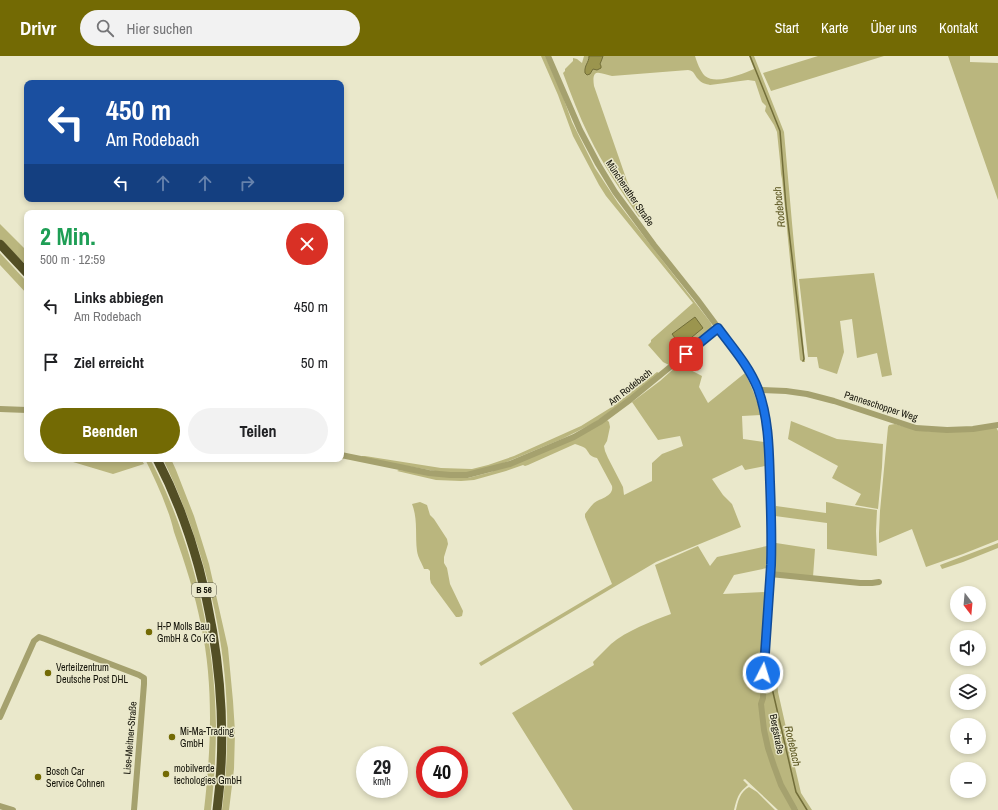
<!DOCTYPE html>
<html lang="de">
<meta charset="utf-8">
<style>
:root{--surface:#fff;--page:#f2f2f2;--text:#202124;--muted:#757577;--accent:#736a04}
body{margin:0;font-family:"Archivo Narrow",sans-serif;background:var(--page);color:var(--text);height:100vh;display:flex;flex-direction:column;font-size:15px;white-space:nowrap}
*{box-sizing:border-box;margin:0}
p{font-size:13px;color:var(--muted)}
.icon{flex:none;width:22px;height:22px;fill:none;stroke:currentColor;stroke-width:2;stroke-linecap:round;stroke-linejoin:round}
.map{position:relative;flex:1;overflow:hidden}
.sheet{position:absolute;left:24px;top:154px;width:320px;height:252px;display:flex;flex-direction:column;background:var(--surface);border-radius:8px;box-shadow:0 2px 6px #0003}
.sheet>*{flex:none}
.top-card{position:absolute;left:24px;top:24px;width:320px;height:122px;border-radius:8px;box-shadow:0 2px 6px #0003;background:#1a4fa0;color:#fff;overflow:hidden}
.needle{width:26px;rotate:164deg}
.controls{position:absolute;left:950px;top:530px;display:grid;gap:8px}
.controls a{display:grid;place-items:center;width:36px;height:36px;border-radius:50%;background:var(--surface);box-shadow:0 2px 6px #0003;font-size:20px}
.speed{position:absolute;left:356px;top:690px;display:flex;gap:8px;font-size:20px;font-weight:700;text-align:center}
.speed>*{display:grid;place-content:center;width:52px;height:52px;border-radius:50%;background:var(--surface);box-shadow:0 2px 6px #0003;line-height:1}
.speed small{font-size:10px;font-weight:400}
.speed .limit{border:6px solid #d22;background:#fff;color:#111}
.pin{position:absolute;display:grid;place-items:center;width:34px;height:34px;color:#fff;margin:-17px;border-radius:8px;box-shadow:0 2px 6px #0006}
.me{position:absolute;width:44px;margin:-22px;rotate:5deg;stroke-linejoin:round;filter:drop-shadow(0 0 3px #0008)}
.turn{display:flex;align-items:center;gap:14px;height:84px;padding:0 16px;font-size:18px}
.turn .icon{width:52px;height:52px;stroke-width:2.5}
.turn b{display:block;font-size:28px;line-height:34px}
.lanes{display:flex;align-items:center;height:38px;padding:0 16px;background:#0003;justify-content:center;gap:20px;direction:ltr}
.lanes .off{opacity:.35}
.round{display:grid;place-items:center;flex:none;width:42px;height:42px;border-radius:21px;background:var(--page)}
.summary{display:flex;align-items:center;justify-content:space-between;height:68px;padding:0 16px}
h1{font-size:24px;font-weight:700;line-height:30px;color:#1e9e55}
.cta{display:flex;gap:8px;margin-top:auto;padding:8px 16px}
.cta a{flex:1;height:46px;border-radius:24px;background:var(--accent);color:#fff;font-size:16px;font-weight:700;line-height:46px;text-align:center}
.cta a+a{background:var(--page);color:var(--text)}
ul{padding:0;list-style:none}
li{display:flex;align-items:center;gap:12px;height:56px;padding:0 16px}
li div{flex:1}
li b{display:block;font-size:15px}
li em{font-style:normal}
header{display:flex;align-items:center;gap:24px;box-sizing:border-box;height:56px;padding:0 20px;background:var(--accent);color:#fff}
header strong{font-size:19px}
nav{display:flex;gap:22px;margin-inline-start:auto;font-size:14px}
.search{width:280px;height:36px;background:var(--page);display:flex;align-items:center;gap:10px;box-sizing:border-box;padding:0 14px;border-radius:22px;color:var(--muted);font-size:15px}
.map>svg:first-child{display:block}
.green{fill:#bab67e}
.water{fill:#9b954e;stroke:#726e39}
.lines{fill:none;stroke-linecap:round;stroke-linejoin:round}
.stream{stroke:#726e39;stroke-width:1.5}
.minor{stroke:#a5a16e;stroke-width:6}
.highway{stroke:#534f25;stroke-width:9}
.route-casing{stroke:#114b97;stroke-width:10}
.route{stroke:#1a73e8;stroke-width:7}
.poi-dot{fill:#736a04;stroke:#eae8cb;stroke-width:1.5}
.labels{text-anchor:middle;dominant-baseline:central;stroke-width:3;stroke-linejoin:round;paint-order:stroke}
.shield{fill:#eae8cb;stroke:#545343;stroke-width:1}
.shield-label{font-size:9px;font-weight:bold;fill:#141309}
.street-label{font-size:10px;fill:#141309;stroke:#eae8cb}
.poi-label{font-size:10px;fill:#141309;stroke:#eae8cb;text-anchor:start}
.water-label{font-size:11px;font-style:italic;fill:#5a551f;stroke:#eae8cb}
</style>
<header>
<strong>Drivr</strong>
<div class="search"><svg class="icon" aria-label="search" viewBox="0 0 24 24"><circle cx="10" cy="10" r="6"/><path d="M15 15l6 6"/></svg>Hier suchen</div>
<nav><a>Start</a><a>Karte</a><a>Über uns</a><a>Kontakt</a></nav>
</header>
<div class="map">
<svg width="998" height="754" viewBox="0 0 998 754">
<rect width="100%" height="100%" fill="#eae8cb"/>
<path class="green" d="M541 0H545L562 38 572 66 595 112 618 147 711 267 712 270 709 275 669 309 663 306 648 289 651 286V284L693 247 606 140 599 129 573 80 558 39Z
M584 0H695C697 6 700 15 705 20 716 29 742 18 754 13L749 0H754L784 76 792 167 805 306H803L800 304 782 123 781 118 780 105 777 76 774 69 765 55 766 50 762 46 755 25 748 24 710 29C706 28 701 27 698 23 694 19 695 15 688 14L612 20C601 18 591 10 594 30L627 125 642 157V159L639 161C621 135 603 109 589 80 579 60 571 38 563 17L565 15V13L573 5V2L577 3 582 7Z
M818 0H884L771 35 763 17Z
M948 0H970V6L998 7V144Z
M0 168 27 195V210L0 183Z
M0 197 27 226V238L0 209Z
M874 217 892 319 882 321 877 297 857 302 852 263 840 265 844 296 837 318 819 312 817 301H808L799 223Z
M679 308 702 320 699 331 708 347 745 317C752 331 757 344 761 359L742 360 743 383 764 386 765 410 745 414 742 409 712 423 723 439 732 448 741 471 656 506 481 610 479 607 612 528 585 461V458C588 454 591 450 594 447 601 442 614 440 612 430L597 402C588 400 590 397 585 392 582 390 578 389 575 388L528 409 525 410 523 409 506 415 474 424 461 425 436 424 397 415 399 414 468 422 491 416 607 364 609 366 610 371 607 385 604 390 605 395 608 402 623 431 624 439 652 425V407L662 398 683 390 680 380 658 384 632 346 660 325Z
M657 316 659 317 638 335 594 367 562 383 509 405 489 412 475 416 461 417 441 416 362 402V400H365L441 412 472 413 488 409 514 400 581 370 615 349Z
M791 365 837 383 883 388 882 411 878 453 855 449 861 438 832 422 838 410 788 383Z
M895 368C911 373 926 376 943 376L996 371 998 375V484L963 498 926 511 912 473 879 487V477L880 455 888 371 889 369Z
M73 403H141L144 408 113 418 73 406Z
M145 403H150C156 414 161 425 166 436 197 507 215 591 216 669 216 698 214 726 211 754H204C211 694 214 629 201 569 195 538 185 507 174 476 172 468 170 460 167 453 161 436 153 419 145 403Z
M163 403H171L176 414 194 460 209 508 228 592 233 645 235 676 234 713 229 754H222C226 722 228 690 227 657 225 571 200 480 163 403Z
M420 446 427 449 430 459 434 463 447 483 448 488 444 501V507L447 512 450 528 463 555 462 560 459 561H456L431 527 430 523V515L428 513H424C422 507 418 502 417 495 415 479 418 463 412 448Z
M826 446 877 454 876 475 877 500 827 493V467L775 460 776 450 826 457Z
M776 487 815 493 813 521 775 516Z
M998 487V492L963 506 942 513 940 509Z
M698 490 710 510 717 501 767 490V512L734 519 723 538 766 536 761 598V623L768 624 777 625 778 636 794 707 801 737 812 754H798L797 752 793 754H778L745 723 743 724 748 729C738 737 737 742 734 754H573L512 657 594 609 593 606C599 600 605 594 611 588 626 575 652 565 671 558L655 509Z
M749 731 757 736 775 754H736C738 745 740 736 749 731Z"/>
<path class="water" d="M589 0H603L602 3 600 8 601 10V12L597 14 593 13 590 18 587 19 585 17C584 9 589 7 589 0Z
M695 261 703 272 681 290 672 278Z"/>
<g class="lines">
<path class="stream" d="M750 0 780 75 786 150 804 303 803 305
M770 627 772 632 796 736 807 754"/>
<path class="minor" d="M548 0 580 74 598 108 615 136 654 189 697 243 731 289 743 306 757 332 762 346 768 373 771 462V509L765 597 763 602V617L764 620 763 642 761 648 764 674 768 692 774 710 781 729 795 754
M758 335 761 334 786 335 807 338 834 345 916 372 947 374 973 373 998 369
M0 353 27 354
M341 399 429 417 450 419H467L510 408 574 381 600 366 631 343 686 298 718 272
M770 518 860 527H872L879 526
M0 661 34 585 39 581 45 583 139 619 144 622V628L134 754
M0 750 13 754"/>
<path class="highway" d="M0 188 27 217
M157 403C210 505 232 641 217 754"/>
</g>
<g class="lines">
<g class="route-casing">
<path id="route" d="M686 298 718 272C732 291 749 310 758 333 769 363 769 395 770 426 771 454 772 481 771 509 769 538 767 568 765 597L763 602V617"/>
</g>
<use href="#route" class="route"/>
</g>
<g class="poi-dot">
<circle cx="149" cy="576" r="4"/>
<circle cx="48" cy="617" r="4"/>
<circle cx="172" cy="681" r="4"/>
<circle cx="166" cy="718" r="4"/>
<circle cx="38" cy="721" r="4"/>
</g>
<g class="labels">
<rect class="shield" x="192" y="527" width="24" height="14" rx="3"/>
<g class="shield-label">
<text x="204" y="534">B 56</text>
</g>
<g class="street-label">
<text transform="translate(630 137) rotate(56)">Müncherather Straße</text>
<text transform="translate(630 331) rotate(-38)">Am Rodebach</text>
<text transform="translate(881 350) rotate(18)">Panneschopper Weg</text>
<text transform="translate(777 678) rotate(79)">Bergstraße</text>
<text transform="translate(130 682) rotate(-85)">Lise-Meitner-Straße</text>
</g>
<g class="poi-label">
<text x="157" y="570">H-P Molls Bau<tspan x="157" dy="12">GmbH &amp; Co KG</tspan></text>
<text x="56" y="611">Verteilzentrum<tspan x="56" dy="12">Deutsche Post DHL</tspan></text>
<text x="180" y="675">Mi-Ma-Trading<tspan x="180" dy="12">GmbH</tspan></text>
<text x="174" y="712">mobilverde<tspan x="174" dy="12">techologies GmbH</tspan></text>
<text x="46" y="715">Bosch Car<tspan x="46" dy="12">Service Cohnen</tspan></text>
</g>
<g class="water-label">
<text transform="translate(779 151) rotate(-96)">Rodebach</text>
<text transform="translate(793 690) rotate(77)">Rodebach</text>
</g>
</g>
</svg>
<div class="controls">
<a><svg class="needle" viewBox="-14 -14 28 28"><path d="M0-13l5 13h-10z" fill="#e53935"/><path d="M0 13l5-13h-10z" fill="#757577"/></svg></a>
<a><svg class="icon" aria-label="sound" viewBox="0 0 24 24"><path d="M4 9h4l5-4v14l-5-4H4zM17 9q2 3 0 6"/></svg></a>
<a><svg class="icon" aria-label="layers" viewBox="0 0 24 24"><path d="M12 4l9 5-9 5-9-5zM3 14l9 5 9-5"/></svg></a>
<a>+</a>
<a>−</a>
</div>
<div class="speed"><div>29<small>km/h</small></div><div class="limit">40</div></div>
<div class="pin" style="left:686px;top:298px;background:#d93025"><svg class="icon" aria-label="arrive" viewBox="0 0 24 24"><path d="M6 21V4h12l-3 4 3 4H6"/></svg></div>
<svg class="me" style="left:763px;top:617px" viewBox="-20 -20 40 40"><circle r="17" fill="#1a73e8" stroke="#fff" stroke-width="3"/><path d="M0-11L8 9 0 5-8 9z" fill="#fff"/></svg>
<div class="top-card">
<div class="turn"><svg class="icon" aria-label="left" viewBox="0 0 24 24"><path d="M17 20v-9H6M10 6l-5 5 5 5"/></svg><div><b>450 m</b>Am Rodebach</div></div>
<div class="lanes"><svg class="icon" aria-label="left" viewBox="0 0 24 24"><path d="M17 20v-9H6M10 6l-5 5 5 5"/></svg><svg class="icon off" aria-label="ahead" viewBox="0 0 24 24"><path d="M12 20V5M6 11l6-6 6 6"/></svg><svg class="icon off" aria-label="ahead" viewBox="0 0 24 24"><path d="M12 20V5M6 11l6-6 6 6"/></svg><svg class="icon off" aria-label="right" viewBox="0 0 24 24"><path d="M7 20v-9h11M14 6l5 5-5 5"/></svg></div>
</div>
<section class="sheet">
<div class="summary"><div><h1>2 Min.</h1><p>500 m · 12:59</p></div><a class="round" style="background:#d93025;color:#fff"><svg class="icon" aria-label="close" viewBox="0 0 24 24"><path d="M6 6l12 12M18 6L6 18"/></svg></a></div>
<ul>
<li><svg class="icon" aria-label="left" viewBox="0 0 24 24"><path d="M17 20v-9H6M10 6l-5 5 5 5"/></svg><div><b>Links abbiegen</b><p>Am Rodebach</p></div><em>450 m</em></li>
<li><svg class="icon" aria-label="arrive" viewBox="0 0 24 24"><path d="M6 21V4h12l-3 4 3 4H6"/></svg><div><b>Ziel erreicht</b></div><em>50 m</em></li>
</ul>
<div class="cta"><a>Beenden</a><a>Teilen</a></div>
</section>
</div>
